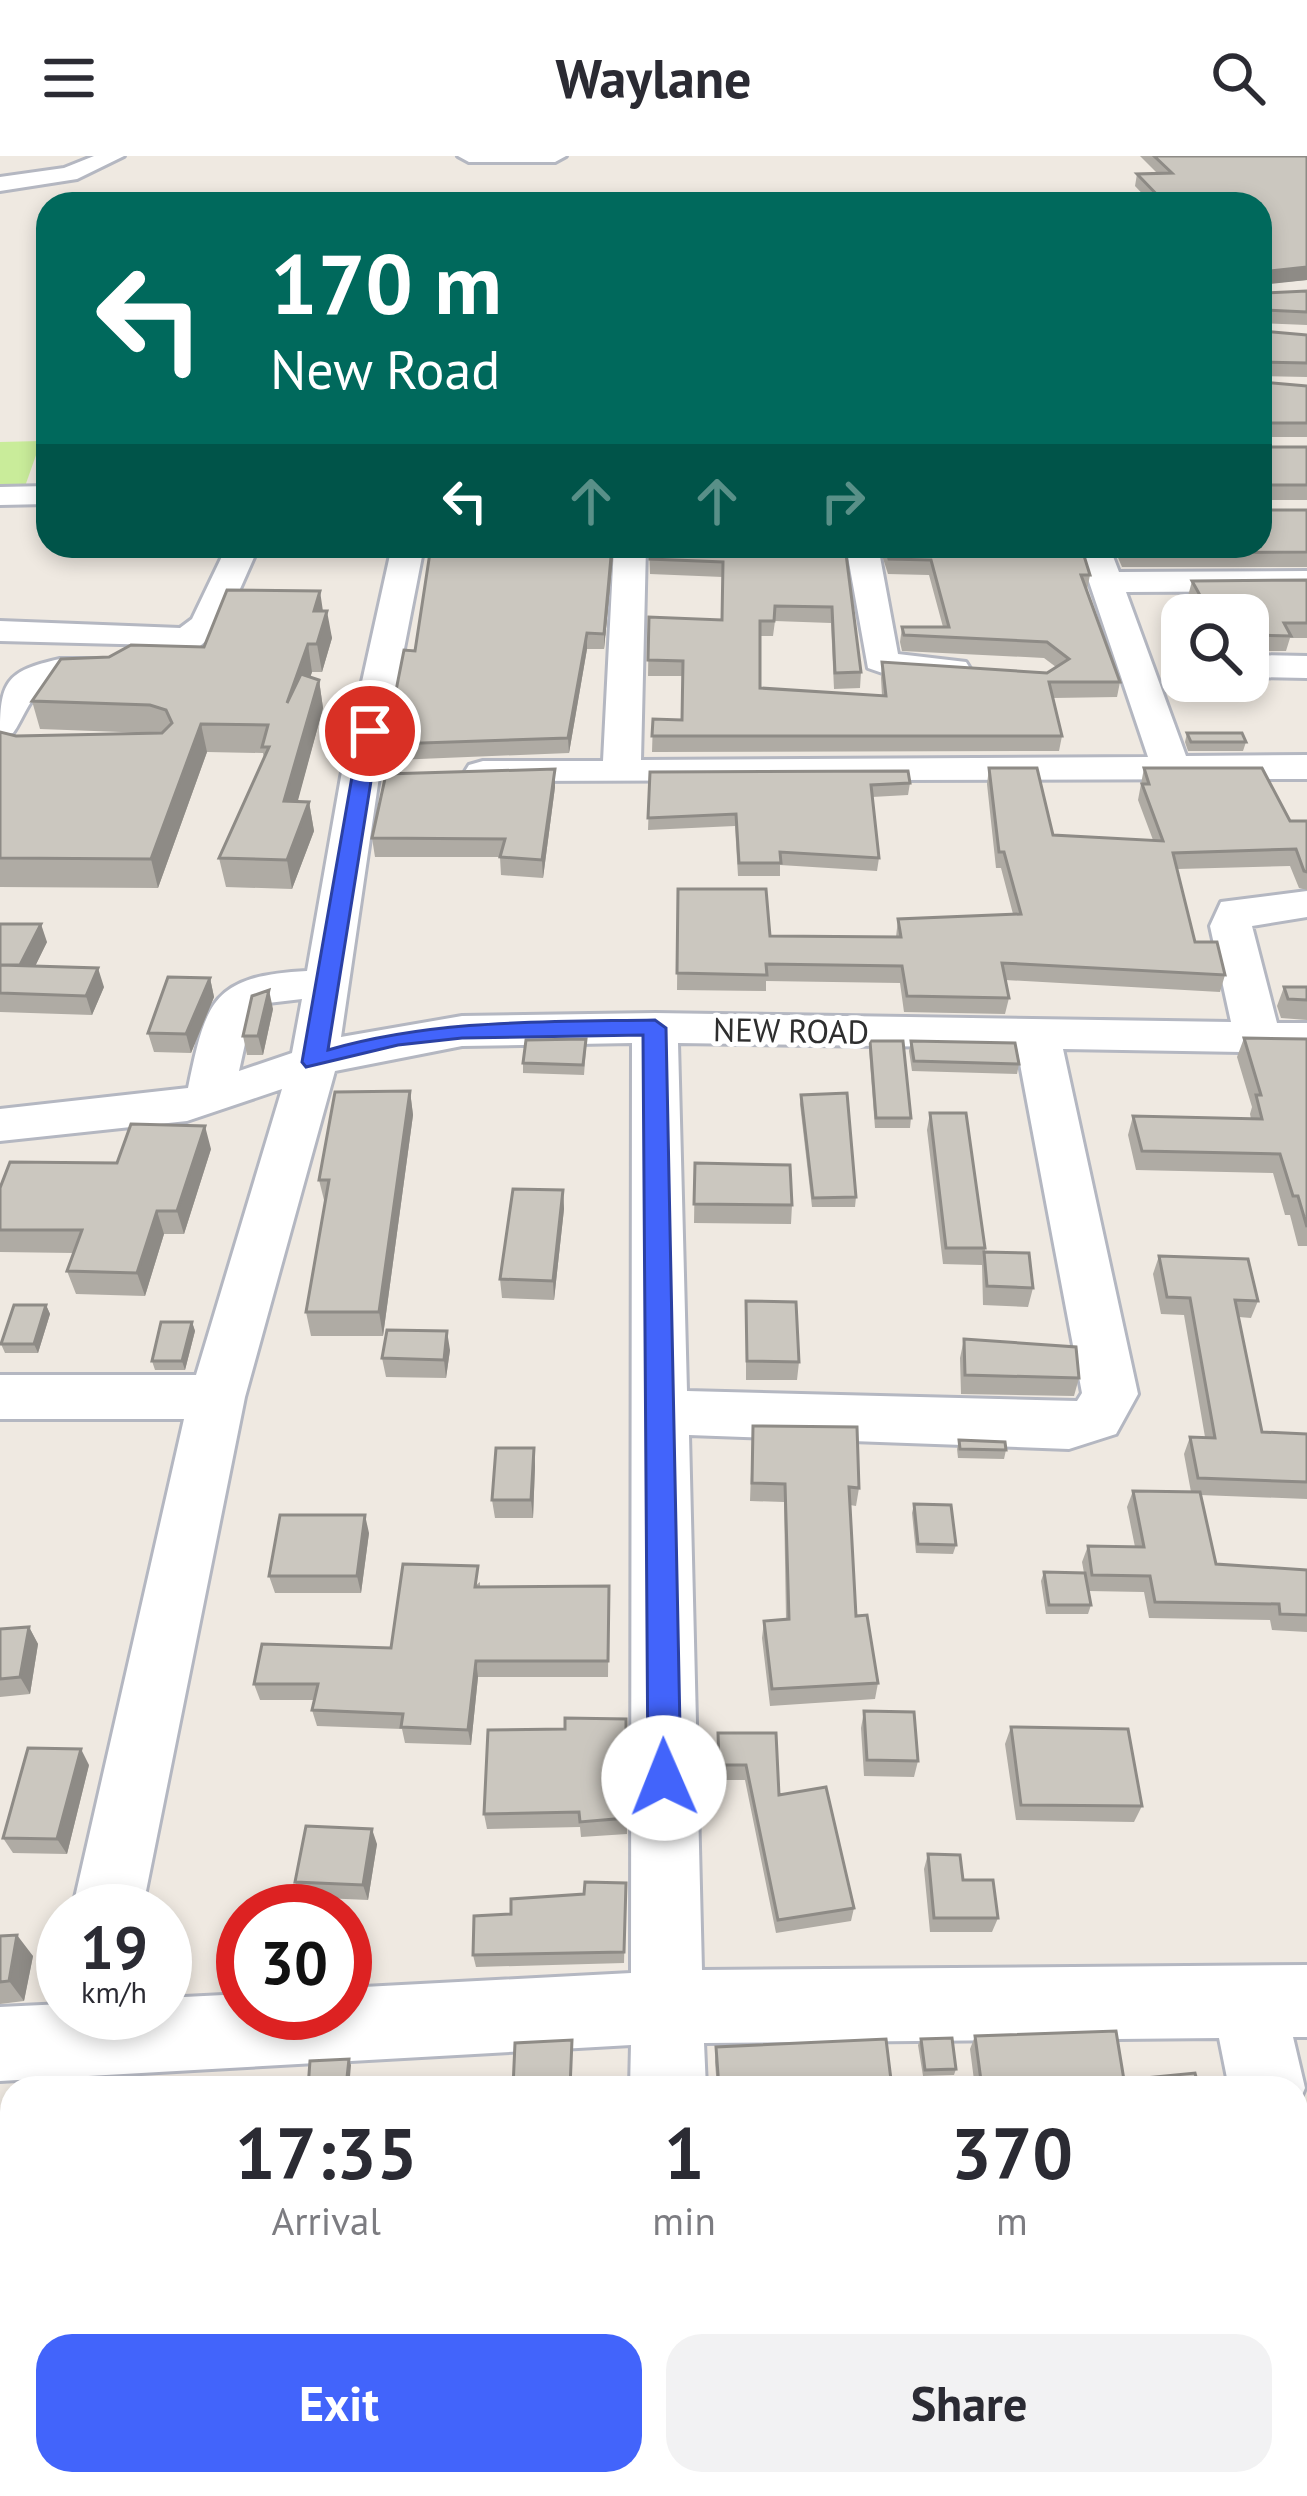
<!DOCTYPE html>
<style>
:root{--surface:#fff;--page:#f2f2f3;--text:#2b2b33;--muted:#7c7c81;--accent:#4264fb}
body{margin:0;font-family:"PT Sans",sans-serif;background:var(--page);color:var(--text);height:100vh;display:flex;flex-direction:column;font-size:45px;white-space:nowrap}
*{box-sizing:border-box;margin:0}
p{font-size:39px;color:var(--muted)}
.icon{flex:none;width:66px;height:66px;fill:none;stroke:currentColor;stroke-width:2;stroke-linecap:round;stroke-linejoin:round}
.map{position:relative;flex:1;overflow:hidden}
.panel{position:absolute;left:0px;top:1920px;width:1308px;height:420px;display:flex;flex-direction:column;background:var(--surface);border-radius:36px 36px 0 0;box-shadow:0 6px 18px #0003}
.panel>*{flex:none}
.guide{position:absolute;left:36px;top:36px;width:1236px;height:366px;border-radius:36px;box-shadow:0 6px 18px #0003;background:#00695c;color:#fff;overflow:hidden}
.buttons{position:absolute;left:1161px;top:438px;display:grid;gap:24px}
.buttons a{display:grid;place-items:center;width:108px;height:108px;border-radius:24px;background:var(--surface);box-shadow:0 6px 18px #0003;font-size:60px}
.speed{position:absolute;left:36px;top:1728px;display:flex;gap:24px;font-size:60px;font-weight:700;text-align:center}
.speed>*{display:grid;place-content:center;width:156px;height:156px;border-radius:50%;background:var(--surface);box-shadow:0 6px 18px #0003;line-height:1}
.speed small{font-size:30px;font-weight:400}
.speed .limit{border:18px solid #d22;background:#fff;color:#111}
.pin{position:absolute;display:grid;place-items:center;width:102px;height:102px;color:#fff;margin:-51px;border:6px solid #fff;border-radius:50%;box-shadow:0 3px 12px #0007}
.me{position:absolute;width:132px;margin:-66px;rotate:359deg;stroke-linejoin:round;filter:drop-shadow(0 0 9px #0008)}
.turn{display:flex;align-items:center;gap:42px;height:252px;padding:0 36px;font-size:54px}
.turn .icon{width:156px;height:156px;stroke-width:2.5}
.turn b{display:block;font-size:84px;line-height:102px}
.lanes{display:flex;align-items:center;height:114px;padding:0 36px;background:#0003;justify-content:center;gap:60px;direction:ltr}
.lanes .off{opacity:.35}
.eta{display:flex;justify-content:space-evenly;align-items:center;height:204px;text-align:center}
.eta b{font-size:72px;font-weight:600;line-height:84px}
.cta{display:flex;gap:24px;margin-top:auto;padding:24px 36px}
.cta a{flex:1;height:138px;border-radius:36px;background:var(--accent);color:#fff;font-size:48px;font-weight:600;line-height:138px;text-align:center}
.cta a+a{background:var(--page);color:var(--text)}
header{display:flex;justify-content:space-between;align-items:center;height:156px;padding:0 36px;background:var(--surface);font-size:54px;font-weight:600}
.map>svg:first-child{display:block}
.pitch{fill:#c9ec9a}
.lines{fill:none;stroke-linecap:round;stroke-linejoin:round}
.minor-casing{stroke:#b4b7c1;stroke-width:6}
.minor{fill:#fff;fill-rule:evenodd}
.wall{fill:#afaba4}
.shaded-wall{fill:#8e8b86}
.building{fill:#cbc7bf;stroke:#8e8b86;stroke-width:3}
.route{fill:#4264fb;stroke:#2b41a3;stroke-width:3}
.labels{text-anchor:middle;dominant-baseline:central;stroke-width:10;stroke-linejoin:round;paint-order:stroke}
.street-label{font-size:33px;fill:#2e2e2e;stroke:#fff}
</style>
<header><svg class="icon" aria-label="menu" viewBox="0 0 24 24"><path d="M4 6h16M4 12h16M4 18h16"/></svg>Waylane<svg class="icon" aria-label="search" viewBox="0 0 24 24"><circle cx="10" cy="10" r="6"/><path d="M15 15l6 6"/></svg></header>
<div class="map">
<svg width="1307" height="2340" viewBox="0 0 1307 2340">
<rect width="100%" height="100%" fill="#efe9e1"/>
<path class="pitch" d="M41 285 23 336 0 337V286Z"/>
<g class="lines">
<g class="minor-casing">
<path id="minor" d="M94 0H124L77 23 0 35V21L64 12Z
M458 0H566L555 6H469Z
M48 330V348L0 349V331Z
M227 390H259L224 469 200 490 0 485V465L180 472 192 463Z
M392 390H424L379 621 341 881 462 860 655 857 1231 866 1210 770 1221 746 1307 735V761L1252 770 1277 867H1307V897L1063 893 1138 1238 1116 1278 1069 1293 689 1279 702 1814 1307 1809V1881H1293L1305 1932 1296 1953V1932H1229L1219 1882 704 1887 706 1932H630L631 1889 0 1925V1851L63 1848V1857H165V1842L243 1838V1857H345V1832L631 1817 632 887 462 890 335 915 245 1241 142 1755H72L184 1263H0V1219H196L282 933 187 965 0 985V953L188 932C206 845 212 820 307 815L341 621ZM302 843 292 897 239 915 252 856 268 847ZM678 887 1017 892 1082 1237 1077 1245 687 1235Z
M614 390H646L641 604 1148 601 1077 390H1109L1119 416 1307 415V435L1126 436 1186 600 1307 599V623L469 625 464 617 469 609 483 605H603Z
M846 390H878L898 498 966 506 971 514 966 522H897L868 512Z
M1248 499 1307 500V522L1248 521Z
M60 503H117L135 514C115 539 68 514 41 535 27 546 23 563 13 577L0 580C0 526 5 515 60 503Z
M1296 2023 1307 2027V2151L1296 2146Z
M12 2162V2298L0 2303V2167Z
M630 2328H716L717 2340H631Z"/>
</g>
<use href="#minor" class="minor"/>
</g>
<path class="wall" d="M1140 0H1307V124L1261 128 1263 137 1307 135V169L1260 167V48H1152L1135 30 1137 18H1158Z
M1260 175 1307 179V221L1260 220Z
M1260 226 1307 230V281H1260V291H1307V344H1261V354H1307V411H1122L1113 390H1260Z
M614 390 604 493H587L569 597 395 604 394 586H391L389 570 415 495Z
M649 390H845L861 516 860 532 834 533 831 467 775 465 773 480H760V532L882 540 881 522 882 506 1047 517 1056 511 1044 502 902 495 900 486 902 471H943L929 419 888 418 879 390H1081L1090 419 1087 434 1120 526 1117 541 1053 542 1062 580 1059 595 652 596 653 563 682 564 683 520H648L649 461 722 464 723 421 650 418Z
M1307 424V482H1290L1286 495H1248V459H1198L1188 440 1192 425Z
M323 455 332 482 322 516H312L310 521 319 524 323 552 297 646H309L314 675 292 733 226 731 219 702 264 602 263 597 207 596 158 732 0 731V576L16 580 148 577 40 573 32 545 109 501 204 491Z
M1187 577 1246 586 1243 595H1188L1185 586Z
M989 612 1053 679 1153 684 1138 644 1144 612 1290 665H1307V734L1299 732 1290 710 1177 713 1195 786 1225 819 1220 836 1005 824 1009 842 1005 858 904 856 900 827 766 825V835L677 834 678 733 770 780 896 781 898 763 1013 758 1001 712H996L987 628Z
M555 613V631L543 722 501 719 500 701H375L372 682Z
M650 616 910 627 908 639 872 641 879 702 877 715 780 709V720H738L735 670 648 674Z
M0 768 47 786 35 810 104 831 92 859 0 856Z
M210 822 214 841 191 897 154 896 148 877Z
M1284 831H1307V864L1281 862 1277 850Z
M273 853 263 899H247L243 880Z
M1244 882 1307 883V1090H1298L1290 1059H1285L1273 1017 1136 1014 1128 979 1133 960 1251 963 1250 958 1252 951 1237 901Z
M870 885 911 962 910 972H875L869 894Z
M911 885 1019 908 1017 918 912 915 909 895Z
M586 892 584 919 523 917V907Z
M410 935 413 959 383 1180H311L306 1156 325 1048 319 1024Z
M801 939 856 1041 855 1051H812L800 948Z
M930 957 985 1092V1096L1033 1132 1028 1151 983 1149 982 1109 943 1108 927 974Z
M211 993 184 1078H164L145 1140 76 1138 67 1115 74 1097 0 1096V1032L117 1007Z
M695 1007 792 1049 791 1068 694 1067Z
M563 1034 564 1053 554 1144 502 1142 500 1123Z
M1159 1100 1258 1145 1251 1162 1239 1161 1262 1276 1307 1278V1343L1200 1339 1216 1408 1307 1414V1476L1272 1474 1270 1464 1149 1462 1144 1436 1088 1435 1091 1449 1088 1458H1046L1041 1425 1044 1416 1084 1417 1082 1406 1088 1390 1135 1391 1127 1351 1133 1335 1191 1336 1184 1298 1190 1281H1205L1184 1159 1161 1158 1153 1118Z
M746 1145 799 1206 797 1224H746Z
M46 1149 50 1158 38 1197H5L1 1188Z
M192 1166 195 1175 185 1214H155L152 1205Z
M964 1183 1079 1222 1074 1240 961 1238 960 1202Z
M450 1194 446 1222 386 1221 382 1202Z
M959 1284 1006 1294 1004 1303 958 1302 957 1293Z
M752 1288 859 1332 856 1350 850 1349 856 1460 878 1527 875 1543 770 1550 762 1482 764 1465 786 1463 784 1346 750 1345Z
M534 1292 535 1310 533 1362H495L492 1344Z
M914 1348 956 1389 953 1398 916 1397 912 1357Z
M369 1377 361 1437H275L269 1420Z
M480 1426V1431L609 1430 608 1521H478L471 1589 405 1587 402 1573 317 1570 312 1554 314 1544H260L254 1528 391 1492Z
M29 1471 38 1488 30 1538 0 1541V1473Z
M864 1555 918 1605 914 1621 864 1620 861 1572Z
M626 1563 627 1678 581 1681 580 1671 487 1673 484 1658 565 1573Z
M1011 1571 1142 1650 1134 1666 1016 1664 1005 1588Z
M718 1577 779 1639 854 1752 851 1765 776 1777 745 1624H718Z
M89 1609 67 1698 13 1697 3 1682Z
M377 1688 368 1744 301 1741 295 1726Z
M928 1698 963 1724 998 1762 992 1776H930L924 1713Z
M626 1727 624 1807 476 1811 473 1799 511 1758Z
M0 1780 33 1800 24 1845 0 1848Z
M975 1880 1124 1924 1199 1932H975L970 1893Z
M921 1883 956 1913 954 1919 923 1920 918 1889Z
M716 1891 892 1932H717L715 1906Z
M792 2328H968L962 2334 792 2333Z"/>
<path class="shaded-wall" d="M1307 111V124L1260 129V116Z
M612 390H614L604 493V478Z
M320 435 324 462 314 455Z
M327 455 332 482 322 516 317 488Z
M587 477V493L569 597 568 582Z
M308 488 312 516 292 576 287 547Z
M319 524 323 552 290 674 284 645Z
M201 568 207 596 158 732 151 703Z
M555 613V631L543 722 542 704Z
M309 646 314 675 292 733 287 704Z
M41 768 47 786 27 827 20 809Z
M98 812 104 831 92 859 86 840Z
M210 822 214 841 191 897 186 878Z
M269 834 273 853 263 899 258 880Z
M410 935 413 959 383 1180 379 1156Z
M205 970 211 993 184 1078 177 1055Z
M563 1034 564 1053 554 1144 553 1125Z
M157 1055 164 1078 145 1140 137 1117Z
M46 1149 50 1158 38 1197 34 1188Z
M192 1166 195 1175 185 1214 182 1205Z
M447 1175 450 1194 446 1222 444 1204Z
M534 1292 535 1310 533 1362 531 1344Z
M365 1359 369 1377 361 1437 357 1420Z
M29 1471 38 1488 30 1538 20 1521Z
M476 1505 478 1521 471 1589 468 1574Z
M81 1593 89 1609 67 1698 57 1683Z
M372 1673 377 1688 368 1744 363 1729Z
M17 1779 33 1800 24 1845 9 1825Z
M349 1903 351 1909 349 1932H347Z"/>
<path class="building" d="M1154 0H1307V111L1260 116V48H1166L1137 18 1172 17Z
M1260 122 1263 137 1307 135V156L1263 154 1260 169Z
M1260 175 1307 179V207L1263 206 1260 221Z
M1260 226 1307 230V267H1260V291H1307V329H1261V354H1307V396L1125 397 1122 390H1260Z
M431 390H612L604 478 587 477 568 582 393 588 398 570H389L404 494 415 495Z
M650 390H845L861 516 835 517 832 451 775 450 774 465H760V532L886 540 882 506 1047 517 1069 503 1047 486 904 479 902 471H949L931 404 889 403 885 390H1081L1090 419H1081L1120 526H1049L1062 580H652L653 563 682 564 683 505 648 504 649 461 722 464 723 406 650 403Z
M1307 424V467H1284L1291 480 1252 479 1248 489V459H1211L1192 425Z
M227 434 320 435 314 455H327L317 488H308L287 547 301 518 319 524 284 645 309 646 287 704 219 702 269 591H262L268 569 201 568 151 703 0 702V576L16 580 162 577 172 567 166 554 150 549 32 545 61 503 109 501 131 489 204 491Z
M1187 577H1242L1246 586H1191Z
M989 612H1037L1053 679 1163 685 1142 628H1149L1144 612H1262L1290 665H1307V716L1304 715 1296 693 1173 697 1195 786H1217L1225 819 1002 807 1009 842 907 840 902 810 766 808 767 819 677 817 678 733H766L770 780 901 781 898 763 1021 758 1004 696H999Z
M555 613 542 704 500 701 505 683 372 682 386 618Z
M908 615 910 627 871 629 879 702 780 696 781 707H739L736 658 648 662 650 616Z
M0 768H41L20 809H0Z
M0 809 98 812 86 840 0 837Z
M168 821 210 822 186 878 148 877Z
M1284 831H1307V844L1288 843Z
M269 834 258 880H243L252 840Z
M1244 882 1307 883V1071L1298 1040H1293L1280 998 1142 995 1133 960 1262 963 1256 939H1261Z
M586 883 583 909 523 907 526 884Z
M870 885H903L911 962H876Z
M911 885 1015 887 1019 908 914 905Z
M410 935 379 1156H306L329 1024H319L335 936Z
M847 937 856 1041 813 1042 801 939Z
M930 957H966L985 1092H946Z
M131 968 205 970 177 1055H157L137 1117 67 1115 82 1074H0V1032L10 1006 117 1007Z
M695 1007 790 1009 792 1049 694 1048Z
M513 1033 563 1034 553 1125 500 1123Z
M984 1096 1029 1097 1033 1132 987 1130Z
M1159 1100 1248 1103 1258 1145 1235 1144 1262 1276 1307 1278V1326L1198 1322 1190 1281 1215 1282 1190 1142 1167 1141Z
M746 1145 796 1146 799 1206 747 1205Z
M14 1149H46L34 1188H1Z
M161 1166H192L182 1205H152Z
M387 1174 447 1175 444 1204 382 1202Z
M964 1183 1076 1191 1079 1222 965 1219Z
M753 1270 857 1271 859 1332 849 1331 856 1460 867 1459 878 1527 772 1533 764 1465 789 1463 785 1328 752 1327Z
M959 1284 1005 1286 1006 1294 960 1293Z
M496 1292H534L531 1344H492Z
M1133 1335 1200 1336 1216 1408 1307 1414V1459L1280 1458 1279 1448 1155 1446 1150 1420 1092 1419 1088 1390 1144 1391Z
M914 1348 951 1349 956 1389 918 1388Z
M280 1359H365L357 1420H269Z
M403 1408 478 1410 475 1431 609 1430 608 1505H476L468 1574 401 1571 403 1558 312 1554 318 1528H254L262 1488 391 1492Z
M1044 1416 1085 1417 1091 1449H1049Z
M29 1471 20 1521 0 1523V1473Z
M864 1555 914 1556 918 1605 867 1604Z
M565 1562 626 1563V1662L580 1666 579 1656 484 1658 488 1574 565 1573Z
M1011 1571 1128 1573 1142 1650 1021 1649Z
M718 1577H776L779 1639 826 1631 854 1752 778 1764 746 1609H719Z
M28 1592 81 1593 57 1683 3 1682Z
M306 1670 372 1673 363 1729 295 1726Z
M928 1698 960 1699 963 1724H993L998 1762H934Z
M585 1726 626 1727 624 1796 473 1799 474 1760 511 1758V1743L584 1738Z
M17 1779 9 1825 0 1826V1780Z
M1116 1875 1124 1924 1195 1917 1199 1932H982L975 1880Z
M952 1882 956 1913 925 1914 921 1883Z
M886 1883 892 1932H719L716 1891Z
M572 1884 570 1932H513L515 1887Z
M349 1903 346 1931 308 1932 310 1905Z"/>
<path class="route" d="M370 569 379 575 328 894C436 863 543 866 655 864L666 872 681 1622 676 1633 664 1638 653 1633 648 1622 643 879 462 882 398 889 306 911 302 906 360 575Z"/>
<g class="labels">
<g class="street-label">
<text transform="translate(791 874) rotate(1)">NEW ROAD</text>
</g>
</g>
</svg>
<div class="buttons">
<a><svg class="icon" aria-label="search" viewBox="0 0 24 24"><circle cx="10" cy="10" r="6"/><path d="M15 15l6 6"/></svg></a>
</div>
<div class="speed"><div>19<small>km/h</small></div><div class="limit">30</div></div>
<div class="pin" style="left:370px;top:575px;background:#d93025"><svg class="icon" aria-label="arrive" viewBox="0 0 24 24"><path d="M6 21V4h12l-3 4 3 4H6"/></svg></div>
<svg class="me" style="left:664px;top:1622px" viewBox="-20 -20 40 40"><circle r="19" fill="#fff"/><path d="M0-13L10 11 0 6-10 11z" fill="#4264fb"/></svg>
<div class="guide">
<div class="turn"><svg class="icon" aria-label="left" viewBox="0 0 24 24"><path d="M17 20v-9H6M10 6l-5 5 5 5"/></svg><div><b>170 m</b>New Road</div></div>
<div class="lanes"><svg class="icon" aria-label="left" viewBox="0 0 24 24"><path d="M17 20v-9H6M10 6l-5 5 5 5"/></svg><svg class="icon off" aria-label="ahead" viewBox="0 0 24 24"><path d="M12 20V5M6 11l6-6 6 6"/></svg><svg class="icon off" aria-label="ahead" viewBox="0 0 24 24"><path d="M12 20V5M6 11l6-6 6 6"/></svg><svg class="icon off" aria-label="right" viewBox="0 0 24 24"><path d="M7 20v-9h11M14 6l5 5-5 5"/></svg></div>
</div>
<section class="panel">
<div class="eta">
<div><b>17:35</b><p>Arrival</p></div>
<div><b>1</b><p>min</p></div>
<div><b>370</b><p>m</p></div>
</div>
<div class="cta"><a>Exit</a><a>Share</a></div>
</section>
</div>
